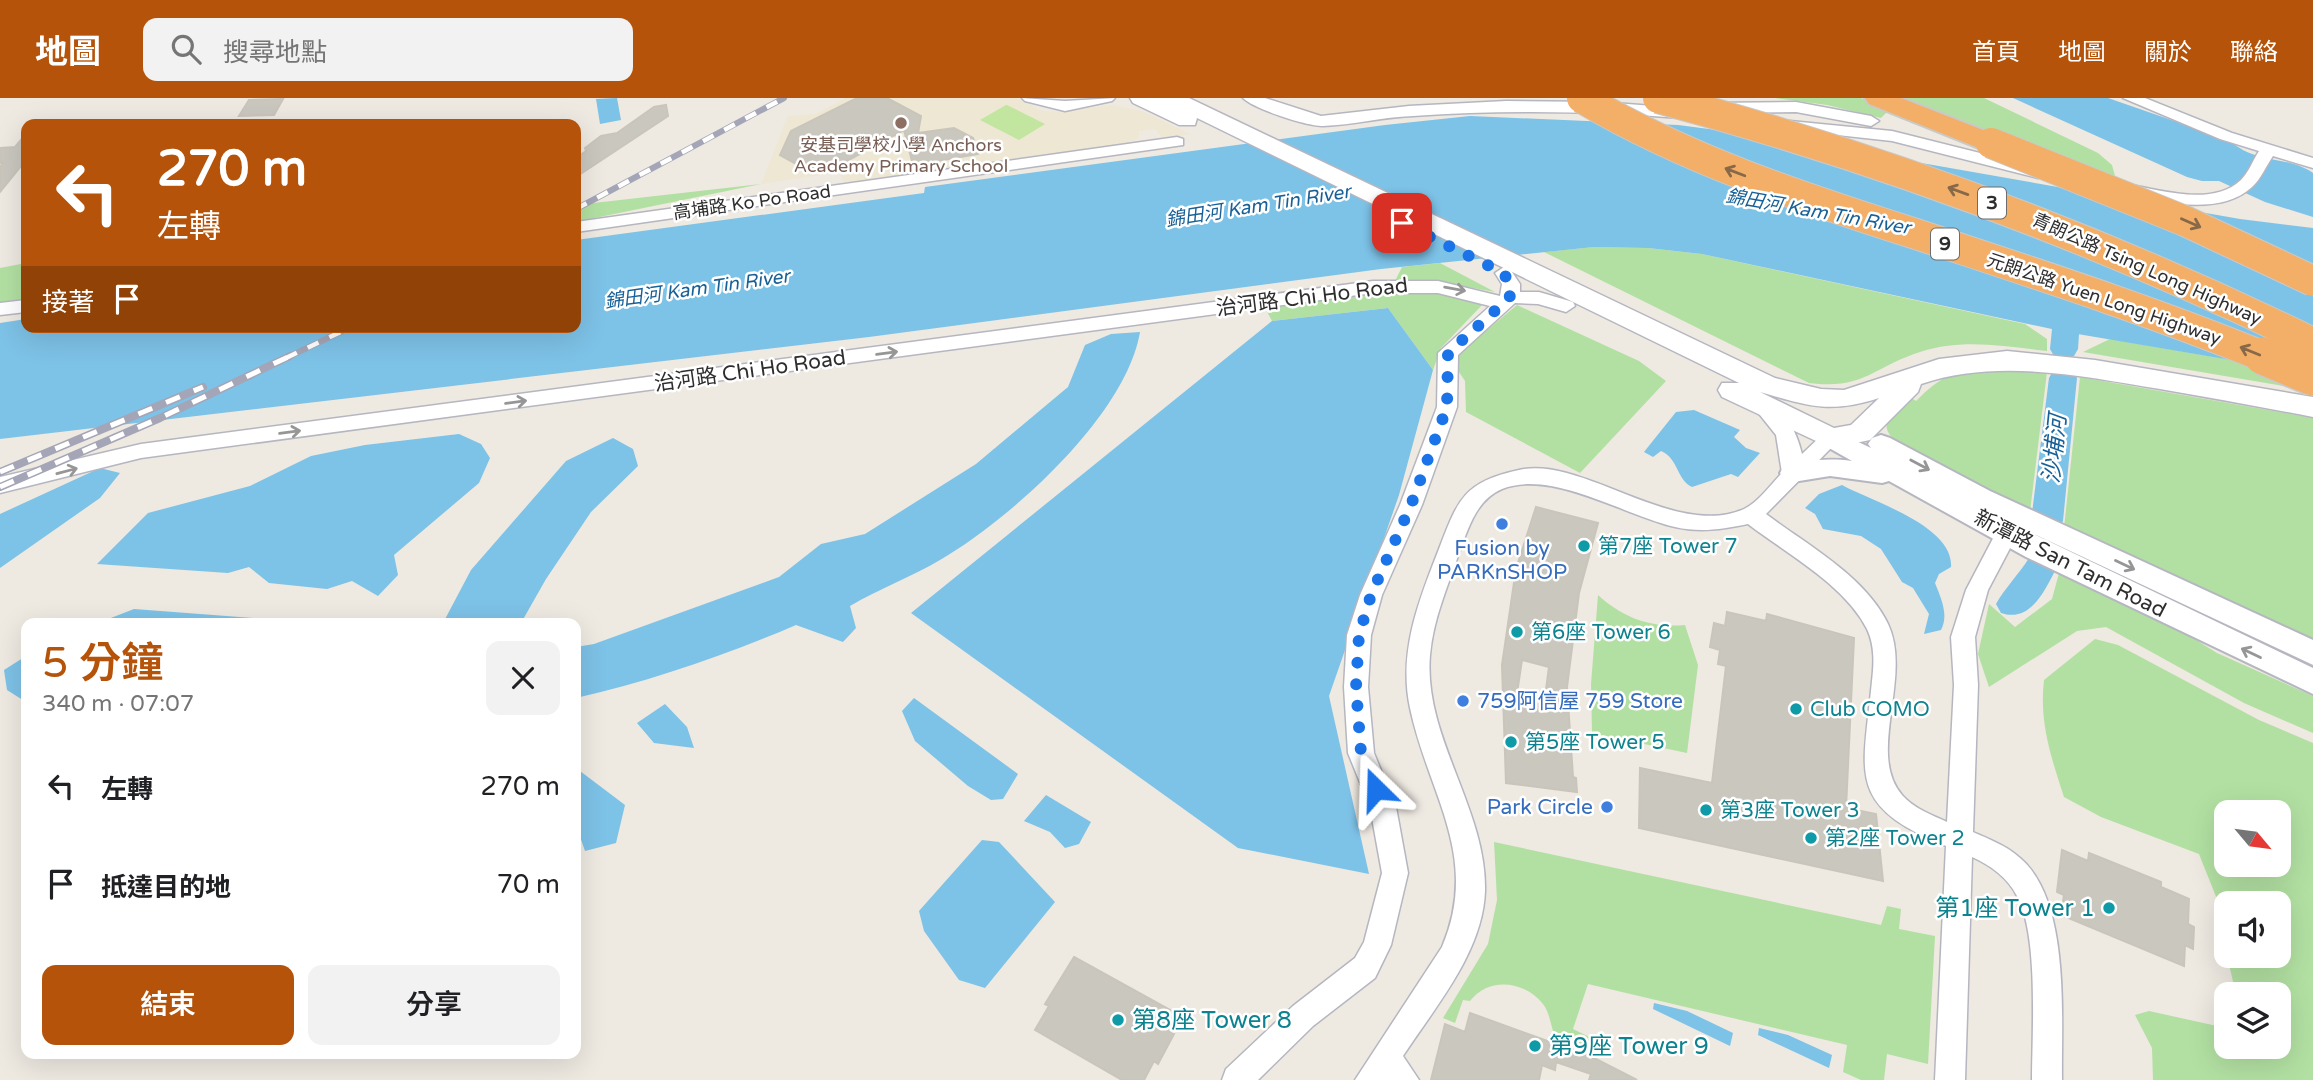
<!DOCTYPE html>
<html lang="zh-TW">
<meta charset="utf-8">
<style>
:root{--surface:#fff;--page:#f2f2f2;--text:#202124;--muted:#757577;--accent:#b45309}
body{margin:0;font-family:"Varela Round","Noto Sans TC",sans-serif;background:var(--page);color:var(--text);height:100vh;display:flex;flex-direction:column;font-size:26px;white-space:nowrap}
*{box-sizing:border-box;margin:0}
p{font-size:23px;color:var(--muted)}
.icon{flex:none;width:38px;height:38px;fill:none;stroke:currentColor;stroke-width:2;stroke-linecap:round;stroke-linejoin:round}
.map{position:relative;flex:1;overflow:hidden}
.drawer{position:absolute;left:21px;top:520px;width:560px;height:441px;display:flex;flex-direction:column;background:var(--surface);border-radius:14px;box-shadow:0 7px 28px #0002}
.drawer>*{flex:none}
.top-card{position:absolute;left:21px;top:21px;width:560px;height:214px;border-radius:14px;box-shadow:0 7px 28px #0002;background:#b45309;color:#fff;overflow:hidden}
.needle{width:46px;rotate:119deg}
.buttons{position:absolute;left:2214px;top:702px;display:grid;gap:14px}
.buttons a{display:grid;place-items:center;width:77px;height:77px;border-radius:14px;background:var(--surface);box-shadow:0 7px 28px #0002;font-size:35px}
.pin{position:absolute;display:grid;place-items:center;width:60px;height:60px;color:#fff;margin:-30px;border-radius:14px;box-shadow:0 4px 10px #0006}
.me{position:absolute;width:77px;margin:-38px;rotate:338deg;stroke-linejoin:round;filter:drop-shadow(0 0 5px #0008)}
.turn{display:flex;align-items:center;gap:24px;height:147px;padding:0 21px;font-size:32px}
.turn .icon{width:91px;height:91px;stroke-width:2.5}
.turn b{display:block;font-size:49px;line-height:60px}
.then{display:flex;align-items:center;height:66px;padding:0 21px;background:#0003;gap:14px;font-size:26px}
.round{display:grid;place-items:center;flex:none;width:74px;height:74px;border-radius:14px;background:var(--page)}
.summary{display:flex;align-items:center;justify-content:space-between;height:119px;padding:0 21px}
h1{font-size:42px;font-weight:600;line-height:52px;color:var(--accent)}
.cta{display:flex;gap:14px;margin-top:auto;padding:14px 21px}
.cta a{flex:1;height:80px;border-radius:14px;background:var(--accent);color:#fff;font-size:28px;font-weight:600;line-height:80px;text-align:center}
.cta a+a{background:var(--page);color:var(--text)}
ul{padding:0;list-style:none}
li{display:flex;align-items:center;gap:21px;height:98px;padding:0 21px}
li div{flex:1}
li b{display:block;font-size:26px}
li em{font-style:normal}
header{display:flex;align-items:center;gap:42px;box-sizing:border-box;height:98px;padding:0 35px;background:var(--accent);color:#fff}
header strong{font-size:33px}
nav{display:flex;gap:38px;margin-inline-start:auto;font-size:24px}
.search{width:490px;height:63px;background:var(--page);display:flex;align-items:center;gap:18px;box-sizing:border-box;padding:0 24px;border-radius:14px;color:var(--muted);font-size:26px}
.map>svg:first-child{display:block}
.education{fill:#ede7d3}
.green{fill:#b2e0a2;fill-rule:evenodd}
.pitch{fill:#c2e69f}
.water{fill:#7dc2e7}
.lines{fill:none;stroke-linecap:round;stroke-linejoin:round}
.river{fill:#7dc2e7;fill-rule:evenodd}
.building{fill:#cac7bf;stroke:#c9c5bb;stroke-width:2;fill-rule:evenodd}
.minor-casing{stroke:#b5b6c0;stroke-width:3}
.tertiary-casing{stroke:#b5b6c0;stroke-width:4}
.secondary-casing{stroke:#b5b6c0;stroke-width:3}
.motorway-casing{stroke:#c9c9c9;stroke-width:4}
.minor{fill:#fff;fill-rule:evenodd}
.tertiary{fill:#fff;fill-rule:evenodd}
.secondary{fill:#fff;fill-rule:evenodd}
.motorway{fill:#f3af67;fill-rule:evenodd}
.rail-far1-casing{stroke:#a4a5b6;stroke-width:6}
.rail-casing{stroke:#a4a5b6;stroke-width:8}
.rail-far1{stroke:#fff;stroke-width:4.5;stroke-dasharray:12;stroke-linecap:butt}
.rail{stroke:#fff;stroke-width:5;stroke-dasharray:15;stroke-linecap:butt}
.motorway-bridge-far1-casing{stroke:#c9c9c9;stroke-width:32;stroke-linecap:butt}
.motorway-bridge-casing{stroke:#c9c9c9;stroke-width:40;stroke-linecap:butt}
.motorway-bridge-far1{stroke:#f3af67;stroke-width:30}
.motorway-bridge{stroke:#f3af67;stroke-width:37}
.oneway{stroke:#876848}
.oneway2{stroke:#969696}
.route{stroke:#1a73e8;stroke-width:12;stroke-dasharray:0 21.6}
.education-dot{fill:#8d6e63;stroke:#fff;stroke-width:2.5}
.shop-dot{fill:#3f7fe0;stroke:#fff;stroke-width:2.5}
.culture-dot{fill:#0f9aa8;stroke:#fff;stroke-width:2.5}
.labels{text-anchor:middle;dominant-baseline:central;stroke-width:5;stroke-linejoin:round;paint-order:stroke}
.far-education-label{font-size:18px;fill:#785e54;stroke:#fff}
.far-street-label{font-size:18px;fill:#2e2e2e;stroke:#fff}
.shield{fill:#fff;stroke:#6d6d6d;stroke-width:2}
.shield-label{font-size:19px;font-weight:bold;fill:#2e2e2e}
.far-water-label{font-size:19px;font-style:italic;fill:#186197;stroke:#fff}
.street-label{font-size:21px;fill:#2e2e2e;stroke:#fff}
.culture-label{font-size:21px;fill:#0d838f;stroke:#fff;text-anchor:start}
.shop-label{font-size:21px;fill:#366cbe;stroke:#fff}
.water-label{font-size:23px;font-style:italic;fill:#186197;stroke:#fff}
.near-culture-label{font-size:24px;fill:#0d838f;stroke:#fff;text-anchor:start}
</style>
<header>
<strong>地圖</strong>
<div class="search"><svg class="icon" aria-label="search" viewBox="0 0 24 24"><circle cx="10" cy="10" r="6"/><path d="M15 15l6 6"/></svg>搜尋地點</div>
<nav><a>首頁</a><a>地圖</a><a>關於</a><a>聯絡</a></nav>
</header>
<div class="map">
<svg width="2313" height="982" viewBox="0 0 2313 982">
<rect width="100%" height="100%" fill="#eee9e1"/>
<path class="education" d="M846 0H1017L1043 13 1061 14 1112 7 1144 14 1190 36 1170 40 1162 39 1155 31 1139 33V39L1129 46 855 85 842 82 840 74 761 86 788 18 816 16Z"/>
<path class="green" d="M1775 0H1861L1889 12 1881 20 1827 7Z
M1898 0H1984L2098 55 2112 67 2117 85Z
M761 86 580 123 576 124V107Z
M1594 149 1648 150 1702 156 2025 226 2047 241V253C2005 248 1961 240 1920 254 1873 269 1864 292 1809 285L1544 154Z
M26 165V202L0 206V170Z
M1440 165 1495 194 1429 182 1395 183 1402 169Z
M1400 193H1429L1483 206 1441 250 1433 272 1388 210 1272 223 1264 208Z
M1517 207 1639 263 1666 283 1580 375 1466 314 1465 283 1455 268 1456 258Z
M2110 241 2313 276V293L2083 254Z
M1988 272 2047 274 2030 414 1905 350C1874 330 1887 319 1907 297L1916 303C1942 277 1952 274 1988 272Z
M2080 279 2313 320V547L2064 430Z
M2059 475 2167 524 2217 555 2313 598V635L2244 605 2106 529 2077 533 1989 589 1978 556 1989 506 2015 529 2052 501Z
M1598 497C1623 520 1651 530 1685 527L1698 567 1687 655 1592 635 1591 586Z
M2095 541 2118 547 2259 622 2313 645V982H2153L2152 950 2135 917 2149 913 2226 930V948H2278V896H2236L2227 858H2278V805H2226V855L2221 835 2225 821 2199 756 2101 719 2064 699C2051 659 2039 624 2044 582ZM2226 714H2278V766H2226Z
M1494 744 1881 827 1887 808 1901 811 1899 831 1935 838 1928 966 1887 956 1884 982H1861L1843 974 1847 947 1588 886 1573 931 1612 950 1608 960 1553 933C1550 923 1549 914 1543 906 1524 882 1488 879 1470 903L1463 902 1455 925 1443 920 1488 846 1497 802Z"/>
<path class="pitch" d="M1006 7H1007L1045 26 1019 42 980 22Z"/>
<path class="water" d="M617 0 621 22 600 26 596 1Z
M2013 0H2108L2229 42C2256 67 2287 57 2313 75V119L2265 104 2219 83H2202L2187 79Z
M1470 18 1678 27 1779 40 2240 121 2313 130V276L2066 234 1702 156 1648 150 1594 149 1381 171 869 239 0 341V225L26 221V229H576V142L924 95 925 89 1385 27Z
M1388 210 1433 272 1399 397 1329 598 1369 776 1238 750 911 515 1272 223Z
M1140 234C1126 317 1012 420 940 462 911 479 879 491 850 508L856 530 843 544 796 527C726 557 651 583 576 600V549L594 546 779 479 821 446 865 436 976 366 1068 289 1085 247 1111 236Z
M1694 312 1740 332 1734 339 1746 350 1760 355 1738 379 1731 376 1692 389C1677 382 1678 360 1661 353L1653 359 1644 354 1676 314Z
M459 336 481 346 490 360 479 385 394 457 398 477 378 498 352 483 327 491 269 485 249 469 228 475 97 466 148 415 250 388 311 358 365 347Z
M613 340 633 351 638 368 591 414 546 481 521 525H443L471 472 566 363Z
M100 370 120 375 100 400 0 470V416Z
M1842 387C1873 404 1954 428 1951 469L1939 476 1935 485C1941 500 1949 517 1941 532L1924 536 1929 516 1913 490 1902 484 1881 451 1861 438 1823 431 1815 416 1805 410 1819 396Z
M134 511 318 525H98Z
M26 558V604L7 592 4 572Z
M914 600 1018 676 1003 701 991 702 968 688 915 643 902 613Z
M665 606 687 629 694 650 654 645 637 625Z
M576 670 625 707 616 745 585 753 576 727Z
M1046 697 1091 724 1079 746 1065 750 1050 734 1024 723Z
M982 742 999 744 1055 804 985 890 959 882 924 833 919 813Z
M1654 905 1687 913 1733 935 1730 948 1653 911Z
M1759 930 1788 937 1832 957 1829 970 1758 937Z"/>
<g class="lines">
<path class="river" d="M2069 183 2078 185 2082 191 2078 251 2074 258 2064 260 2054 258 2050 251 2056 191 2060 185Z
M2063 270 2073 273 2077 280 2063 423 2058 431 2047 435 2036 431 2031 423 2049 280 2053 273Z
M2041 456 2053 460 2057 469C2045 492 2031 525 2001 515L1996 506C2005 490 2019 476 2029 460Z"/>
</g>
<path class="building" d="M857 0H887L921 18 918 35 954 30 973 40 978 56 913 67 904 32 843 65 807 72 780 57 791 33Z
M283 1 274 17 239 18 249 2Z
M666 7 668 18 576 79V60L586 53 585 50 601 38 617 35 654 9Z
M26 36V62L0 94V69L3 65H0V50L15 49Z
M1536 409 1598 425 1579 495 1567 589 1573 679 1576 680 1577 694 1506 685 1502 567 1516 471ZM1522 562 1549 569 1545 599 1517 595Z
M1727 514 1766 523 1767 516 1854 540 1846 710 1876 716 1883 783 1639 730 1640 670 1712 685 1726 568 1718 566 1720 552 1710 549 1714 525 1725 528Z
M2062 752 2088 763 2089 755 2161 784V789L2189 801 2188 826 2194 829 2193 851 2185 847 2184 868 2061 817 2064 797 2057 794Z
M1074 859 1179 917 1170 934 1174 936 1158 966 1154 963 1144 982H1122L1035 932 1049 908 1045 906Z
M1470 915 1592 959 1637 982H1589L1591 976 1556 964 1555 972 1542 967 1539 982H1431L1445 926 1465 934Z"/>
<g class="lines">
<g class="minor-casing">
<path id="minor" d="M1022 0 1065 3 1115 0 1112 3 1065 13 1025 3Z
M1243 0H1265L1321 18 1409 8 1506 3 1601 4 1680 10 1688 15 1680 20C1591 13 1503 12 1413 18 1383 19 1353 27 1323 28 1306 28 1254 11 1243 0Z
M2123 0H2145L2232 35 2313 60V70L2273 58C2266 68 2261 81 2252 89 2220 119 2159 104 2121 95L2119 91 2121 87 2127 86C2160 92 2213 109 2241 82 2249 74 2253 62 2259 53L2220 41Z
M1796 4 1871 18 1879 23 1871 28 1796 14 1711 15 1703 10 1711 5Z
M1780 22 1892 33 2044 71 2046 75 2038 80 1892 43 1774 30 1772 27Z
M1177 39 1183 41V47L576 134V124Z
M1504 169 1510 171 1520 186V194H1539L1573 204 1575 208 1566 214 1538 206 1515 205 1458 257 1457 309 1422 407 1382 497 1371 537 1368 589 1374 655 1396 709 1408 775 1391 847 1375 880 1313 928 1258 982H1222L1226 971 1293 908 1355 860 1364 844 1382 775 1370 709 1348 655 1344 589 1347 537 1360 497 1400 407 1437 309 1438 255 1490 208 1438 195H1373L141 360 0 395V379L141 346 1373 183H1438L1500 198 1502 186 1495 175Z
M26 202V214L0 217V205Z
M1762 300C1784 306 1797 335 1802 356L1824 335 1831 333 1841 340 1766 416C1807 447 1865 478 1888 526 1913 579 1866 655 1902 697 1913 710 1932 717 1947 724L1954 587 1951 539 1966 492 1999 429H2015L2018 435 1988 492 1975 539 1978 587 1973 734C1989 741 2007 748 2020 760 2071 803 2061 921 2062 982H2032C2032 936 2039 837 2017 798 2008 780 1990 767 1972 759L1965 982H1935L1946 748C1845 707 1863 677 1872 583 1874 566 1875 548 1867 531 1844 486 1787 456 1748 426 1723 431 1701 435 1675 429 1626 418 1551 371 1502 391 1476 402 1468 431 1459 455 1448 488 1433 521 1430 557 1423 639 1487 711 1485 793 1483 854 1435 909 1403 958L1419 982H1355L1442 849C1481 758 1428 696 1410 610 1398 554 1419 502 1439 451 1458 401 1464 384 1519 372 1582 357 1675 442 1744 411 1758 405 1772 385 1782 375L1776 337 1752 307Z"/>
</g>
<g class="tertiary-casing">
<path id="tertiary" d="M1831 331 1871 350 1868 346 1872 340 1881 337 1890 340 1990 393 2313 542V567L2002 421 2313 570V596L2026 459 1889 383 1882 385 1830 378 1793 384 1784 382 1780 375 1784 368C1806 362 1828 360 1852 363L1822 346 1818 340 1822 334Z"/>
</g>
<g class="secondary-casing">
<path id="secondary" d="M1130 0H1189L1775 280 1821 291 1844 292 1939 261 2007 253 2095 262 2313 299V319C2262 309 2211 300 2160 291 2081 278 1998 260 1921 286L1918 294 1870 342 1831 350 1722 299 1718 292 1722 285H1739L1197 20 1195 27H1179L1133 5ZM1760 294C1809 308 1830 316 1879 300L1851 327 1834 330Z"/>
</g>
<g class="motorway-casing">
<path id="motorway" d="M1865 0H1901L2001 39 2005 45 2001 51H1981L1869 6Z"/>
</g>
<use href="#minor" class="minor"/>
<use href="#tertiary" class="tertiary"/>
<use href="#secondary" class="secondary"/>
<use href="#motorway" class="motorway"/>
<g class="rail-far1-casing">
<path id="rail-far1" d="M576 111 784 0
M286 260 351 229"/>
</g>
<g class="rail-casing">
<path id="rail" d="M0 374 203 289
M0 389 160 320 290 258"/>
</g>
<use href="#rail-far1" class="rail-far1"/>
<use href="#rail" class="rail"/>
<g class="motorway-bridge-far1-casing">
<path id="motorway-bridge-far1" d="M1582 0C1687 62 1800 99 1916 136 2034 175 2152 213 2267 260
M1658 0C1885 61 2102 142 2313 245
M1991 45 2185 123 2313 183"/>
</g>
<g class="motorway-bridge-casing">
<path id="motorway-bridge" d="M2263 258 2313 279"/>
</g>
<use href="#motorway-bridge-far1" class="motorway-bridge-far1"/>
<use href="#motorway-bridge" class="motorway-bridge"/>
</g>
<defs><path id="oneway-shaft" d="M-6 0H5M1.5-3L5.5 0L1.5 3" fill="none" stroke-width="1.6" stroke-linecap="round" stroke-linejoin="round" transform="scale(1.75)"/></defs>
<g class="oneway">
<use href="#oneway-shaft" transform="translate(1735 74) rotate(-159)"/>
<use href="#oneway-shaft" transform="translate(1958 93) rotate(-160)"/>
<use href="#oneway-shaft" transform="translate(2191 125) rotate(24)"/>
<use href="#oneway-shaft" transform="translate(2250 253) rotate(-158)"/>
</g>
<g class="oneway2">
<use href="#oneway-shaft" transform="translate(1455 191) rotate(10)"/>
<use href="#oneway-shaft" transform="translate(887 255) rotate(-8)"/>
<use href="#oneway-shaft" transform="translate(516 304) rotate(-8)"/>
<use href="#oneway-shaft" transform="translate(290 334) rotate(-8)"/>
<use href="#oneway-shaft" transform="translate(1920 367) rotate(28)"/>
<use href="#oneway-shaft" transform="translate(67 373) rotate(-15)"/>
<use href="#oneway-shaft" transform="translate(2125 467) rotate(25)"/>
<use href="#oneway-shaft" transform="translate(2251 555) rotate(-154)"/>
</g>
<g class="lines">
<path class="route" d="M1376 691 1361 655 1356 589 1359 537 1371 497 1411 407 1447 309 1448 255 1509 200 1512 193 1504 175 1402 125"/>
</g>
<circle class="education-dot" cx="901" cy="25" r="7"/>
<g class="shop-dot">
<circle cx="1502" cy="426" r="7"/>
<circle cx="1463" cy="603" r="7"/>
<circle cx="1607" cy="709" r="7"/>
</g>
<g class="culture-dot">
<circle cx="1584" cy="448" r="7"/>
<circle cx="1517" cy="534" r="7"/>
<circle cx="1796" cy="611" r="7"/>
<circle cx="1511" cy="644" r="7"/>
<circle cx="1706" cy="712" r="7"/>
<circle cx="1811" cy="740" r="7"/>
<circle cx="2109" cy="810" r="7"/>
<circle cx="1118" cy="922" r="7"/>
<circle cx="1535" cy="948" r="7"/>
</g>
<g class="labels">
<g class="far-education-label">
<text x="901" y="47">安基司學校小學 Anchors<tspan x="901" dy="21">Academy Primary School</tspan></text>
</g>
<g class="far-street-label">
<text transform="translate(752 104) rotate(-8)">高埔路 Ko Po Road</text>
<text transform="translate(2147 171) rotate(24)">青朗公路 Tsing Long Highway</text>
<text transform="translate(2104 201) rotate(19)">元朗公路 Yuen Long Highway</text>
</g>
<g class="shield">
<rect x="1978" y="89.5" width="28" height="31" rx="5"/>
<rect x="1931" y="130.5" width="28" height="31" rx="5"/>
</g>
<g class="shield-label">
<text x="1992" y="105">3</text>
<text x="1945" y="146">9</text>
</g>
<g class="far-water-label">
<text transform="translate(1258 108) rotate(-9)">錦田河 Kam Tin River</text>
<text transform="translate(1818 114) rotate(10)">錦田河 Kam Tin River</text>
<text transform="translate(697 191) rotate(-8)">錦田河 Kam Tin River</text>
</g>
<g class="street-label">
<text transform="translate(1312 199) rotate(-7)">治河路 Chi Ho Road</text>
<text transform="translate(750 273) rotate(-8)">治河路 Chi Ho Road</text>
<text transform="translate(2070 466) rotate(27)">新潭路 San Tam Road</text>
</g>
<g class="culture-label">
<text x="1598" y="448">第7座 Tower 7</text>
<text x="1531" y="534">第6座 Tower 6</text>
<text x="1810" y="611">Club COMO</text>
<text x="1525" y="644">第5座 Tower 5</text>
<text x="1720" y="712">第3座 Tower 3</text>
<text x="1825" y="740">第2座 Tower 2</text>
</g>
<g class="shop-label">
<text x="1502" y="450">Fusion by<tspan x="1502" dy="24">PARKnSHOP</tspan></text>
<text x="1477" y="603" text-anchor="start">759阿信屋 759 Store</text>
<text x="1593" y="709" text-anchor="end">Park Circle</text>
</g>
<g class="water-label">
<text transform="translate(2055 351) rotate(-84)">沙埔河</text>
</g>
<g class="near-culture-label">
<text x="2095" y="810" text-anchor="end">第1座 Tower 1</text>
<text x="1132" y="922">第8座 Tower 8</text>
<text x="1549" y="948">第9座 Tower 9</text>
</g>
</g>
</svg>
<div class="buttons">
<a><svg class="needle" viewBox="-14 -14 28 28"><path d="M0-13l5 13h-10z" fill="#e53935"/><path d="M0 13l5-13h-10z" fill="#757577"/></svg></a>
<a><svg class="icon" aria-label="sound" viewBox="0 0 24 24"><path d="M4 9h4l5-4v14l-5-4H4zM17 9q2 3 0 6"/></svg></a>
<a><svg class="icon" aria-label="layers" viewBox="0 0 24 24"><path d="M12 4l9 5-9 5-9-5zM3 14l9 5 9-5"/></svg></a>
</div>
<div class="pin" style="left:1402px;top:125px;background:#d93025"><svg class="icon" aria-label="arrive" viewBox="0 0 24 24"><path d="M6 21V4h12l-3 4 3 4H6"/></svg></div>
<svg class="me" style="left:1376px;top:691px" viewBox="-20 -20 40 40"><path d="M0-17L14 15 0 8-14 15z" fill="#1a73e8" stroke="#fff" stroke-width="4"/></svg>
<div class="top-card">
<div class="turn"><svg class="icon" aria-label="left" viewBox="0 0 24 24"><path d="M17 20v-9H6M10 6l-5 5 5 5"/></svg><div><b>270 m</b>左轉</div></div>
<div class="then">接著<svg class="icon" aria-label="arrive" viewBox="0 0 24 24"><path d="M6 21V4h12l-3 4 3 4H6"/></svg></div>
</div>
<section class="drawer">
<div class="summary"><div><h1>5 分鐘</h1><p>340 m · 07:07</p></div><a class="round"><svg class="icon" aria-label="close" viewBox="0 0 24 24"><path d="M6 6l12 12M18 6L6 18"/></svg></a></div>
<ul>
<li><svg class="icon" aria-label="left" viewBox="0 0 24 24"><path d="M17 20v-9H6M10 6l-5 5 5 5"/></svg><div><b>左轉</b></div><em>270 m</em></li>
<li><svg class="icon" aria-label="arrive" viewBox="0 0 24 24"><path d="M6 21V4h12l-3 4 3 4H6"/></svg><div><b>抵達目的地</b></div><em>70 m</em></li>
</ul>
<div class="cta"><a>結束</a><a>分享</a></div>
</section>
</div>
